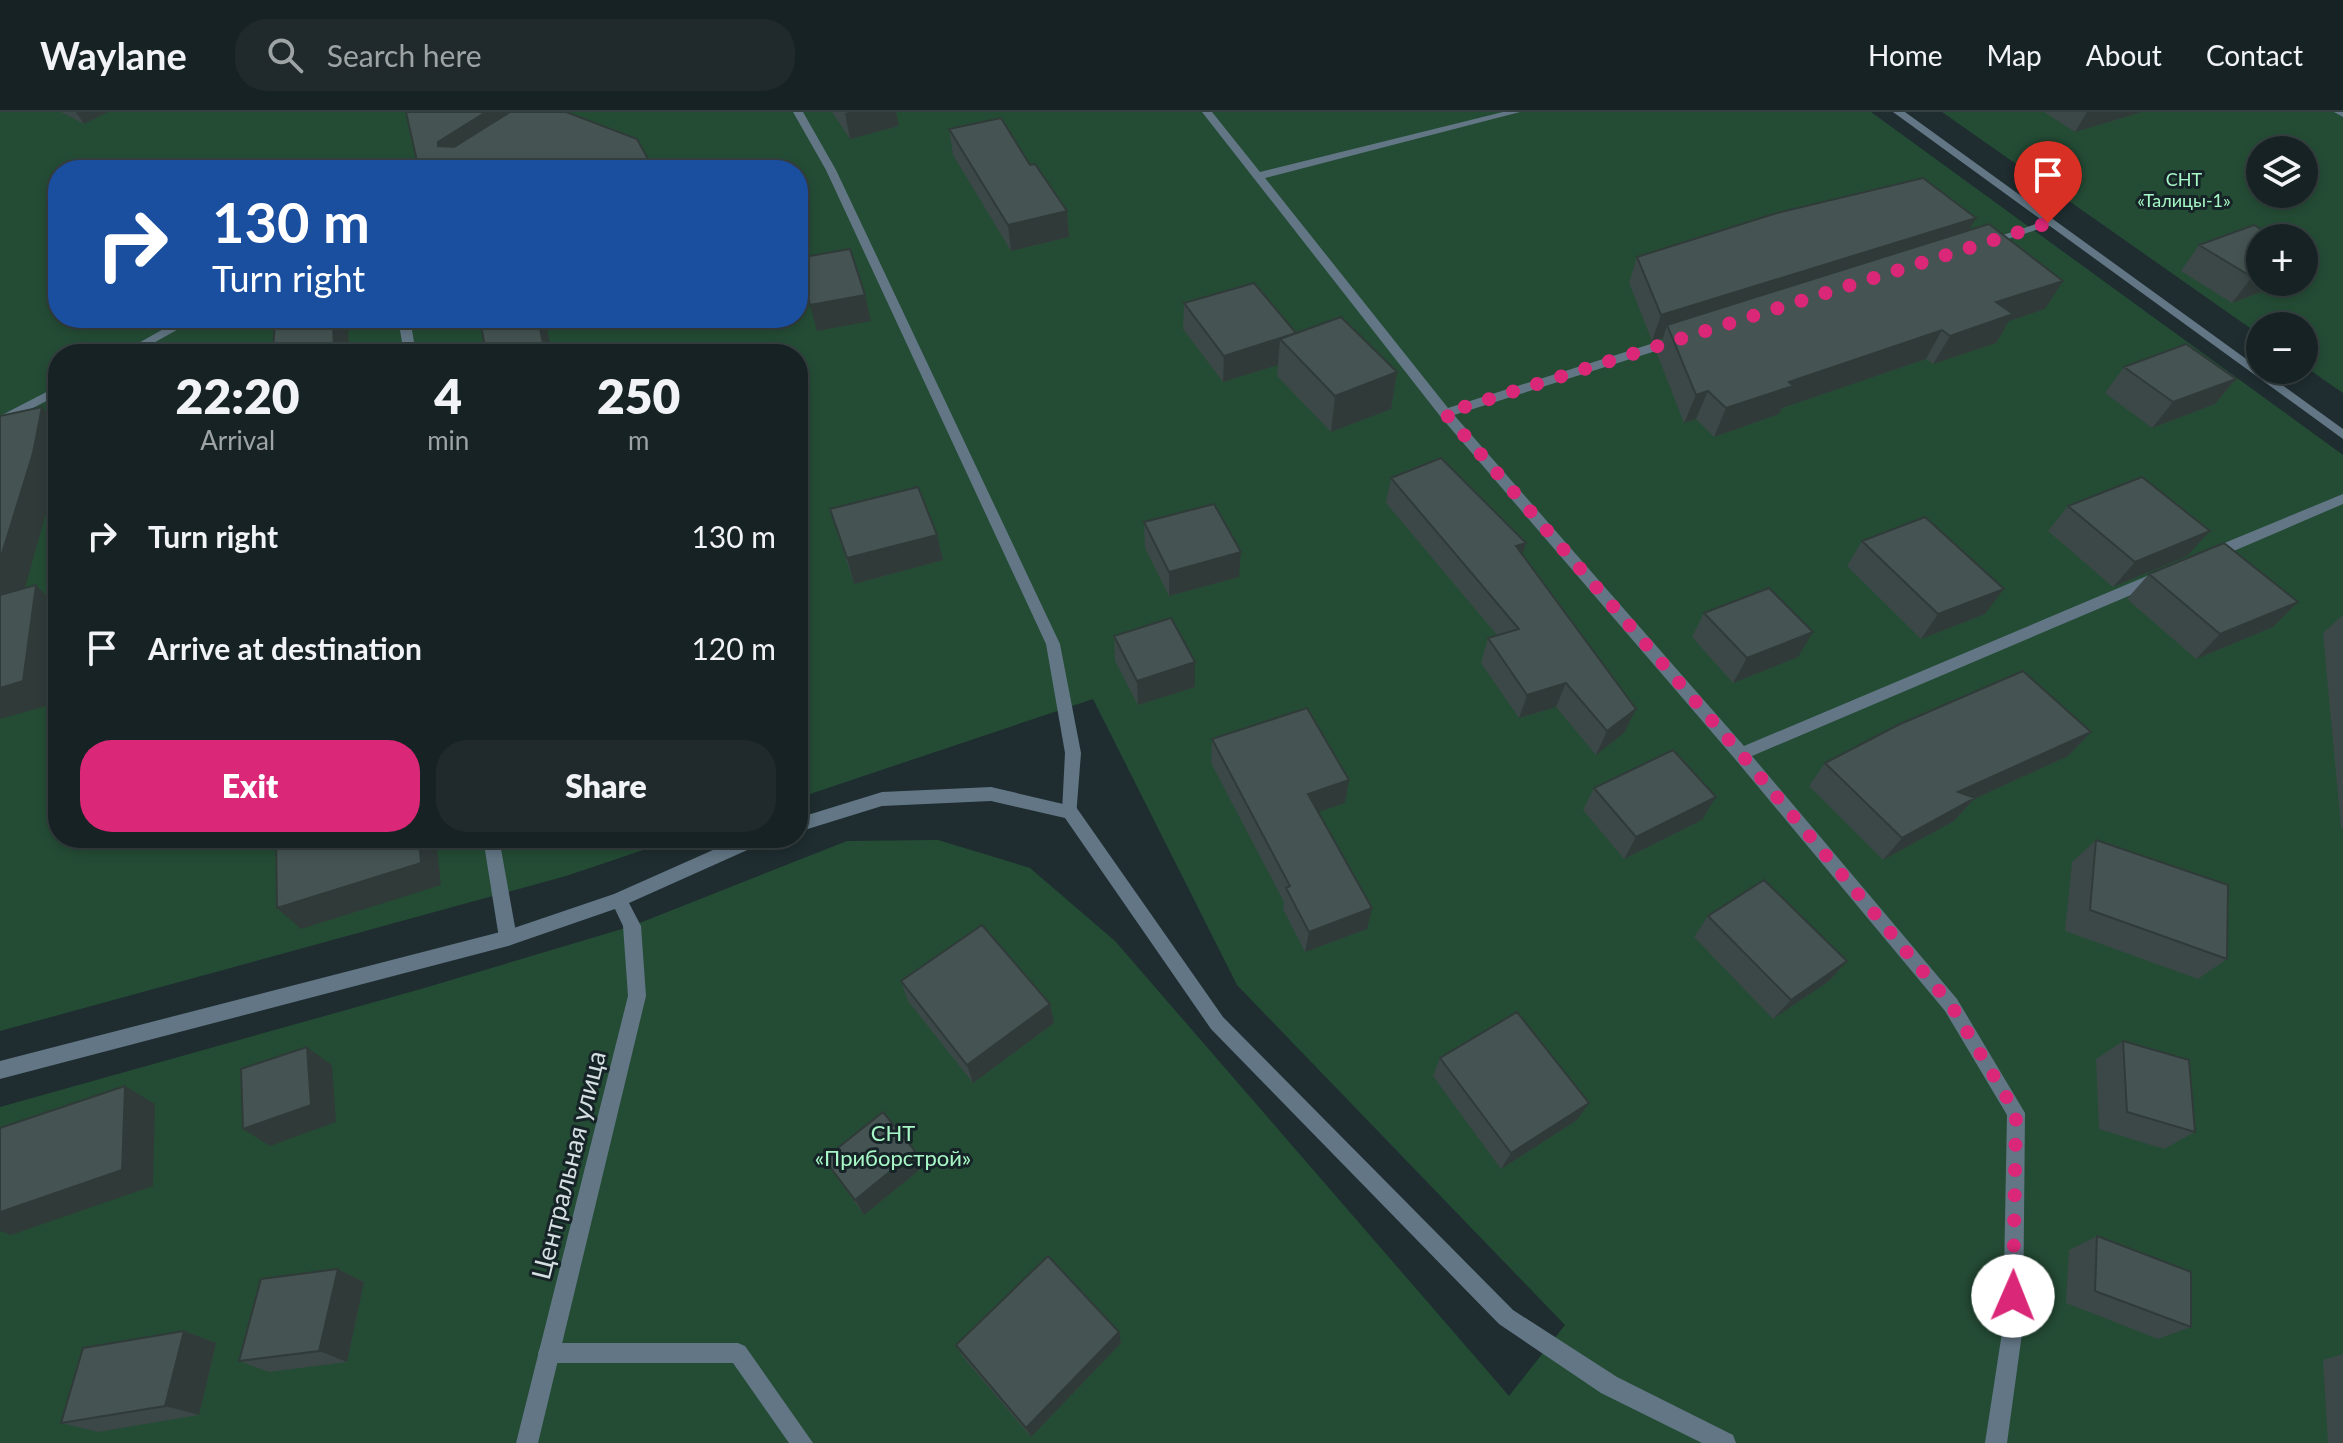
<!DOCTYPE html>
<meta charset="utf-8">
<style>
:root{--surface:#172224;--page:#202a2c;--text:#f1f3f6;--muted:#9ea4a6;--line:#363f41;--accent:#db2777}
body{margin:0;font-family:Lato,sans-serif;background:var(--page);color:var(--text);height:100vh;display:flex;flex-direction:column;font-size:30px;white-space:nowrap}
*{box-sizing:border-box;margin:0}
p{font-size:26px;color:var(--muted)}
.icon{flex:none;width:44px;height:44px;fill:none;stroke:currentColor;stroke-width:2;stroke-linecap:round;stroke-linejoin:round}
.map{position:relative;flex:1;overflow:hidden}
.sheet{position:absolute;left:48px;top:232px;width:760px;height:504px;display:flex;flex-direction:column;background:var(--surface);border-radius:32px;box-shadow:0 4px 12px #0003,0 0 0 2px var(--line)}
.sheet>*{flex:none}
.guide{position:absolute;left:48px;top:48px;width:760px;height:168px;border-radius:32px;box-shadow:0 4px 12px #0003,0 0 0 2px var(--line);background:#1a4fa0;color:#fff;overflow:hidden}
.buttons{position:absolute;left:2246px;top:24px;display:grid;gap:16px}
.buttons a{display:grid;place-items:center;width:72px;height:72px;border-radius:50%;background:var(--surface);box-shadow:0 4px 12px #0003,0 0 0 2px var(--line);font-size:40px}
.pin{position:absolute;display:grid;place-items:center;width:68px;height:68px;color:#fff;margin:-82px -34px;border-radius:50% 50% 50% 0;rotate:-45deg;box-shadow:0 0 8px #0007}
.pin .icon{rotate:45deg}
.me{position:absolute;width:88px;margin:-44px;rotate:1deg;stroke-linejoin:round;filter:drop-shadow(0 0 6px #0008)}
.turn{display:flex;align-items:center;gap:28px;height:168px;padding:0 32px;font-size:36px}
.turn .icon{width:104px;height:104px;stroke-width:2.5}
.turn b{display:block;font-size:56px;line-height:68px}
.eta{display:flex;justify-content:space-evenly;align-items:center;height:136px;text-align:center}
.eta b{font-size:48px;font-weight:800;line-height:56px}
.action{display:flex;gap:16px;margin-top:auto;padding:16px 32px}
.action a{flex:1;height:92px;border-radius:32px;background:var(--accent);color:#fff;font-size:32px;font-weight:800;line-height:92px;text-align:center}
.action a+a{background:var(--page);color:var(--text)}
ul{padding:0;list-style:none}
li{display:flex;align-items:center;gap:24px;height:112px;padding:0 32px}
li div{flex:1}
li b{display:block;font-size:30px}
li em{font-style:normal}
header{display:flex;align-items:center;gap:48px;box-sizing:border-box;height:112px;padding:0 40px;background:var(--surface);border-bottom:2px solid var(--line)}
header strong{font-size:38px}
nav{display:flex;gap:44px;margin-inline-start:auto;font-size:28px}
.search{width:560px;height:72px;background:var(--page);display:flex;align-items:center;gap:20px;box-sizing:border-box;padding:0 28px;border-radius:32px;color:var(--muted);font-size:30px}
.map>svg:first-child{display:block}
.green{fill:#244c35;fill-rule:evenodd}
.lines{fill:none;stroke-linecap:round;stroke-linejoin:round}
.lane{fill:#627685;fill-rule:evenodd}
.street{fill:#627685;fill-rule:evenodd}
.wall{fill:#3b4847}
.shaded-wall{fill:#303b39}
.building{fill:#455452;stroke:#303b39;stroke-width:2}
.route{stroke:#db2777;stroke-width:14;stroke-dasharray:0 25.2}
.labels{text-anchor:middle;dominant-baseline:central;stroke-width:6;stroke-linejoin:round;paint-order:stroke}
.far-park-label{font-size:18px;fill:#a8f7c6;stroke:#162427}
.park-label{font-size:22px;fill:#a8f7c6;stroke:#162427}
.near-street-label{font-size:26px;fill:#d5dee0;stroke:#162427}
</style>
<header>
<strong>Waylane</strong>
<div class="search"><svg class="icon" aria-label="search" viewBox="0 0 24 24"><circle cx="10" cy="10" r="6"/><path d="M15 15l6 6"/></svg>Search here</div>
<nav><a>Home</a><a>Map</a><a>About</a><a>Contact</a></nav>
</header>
<div class="map">
<svg width="2343" height="1331" viewBox="0 0 2343 1331">
<rect width="100%" height="100%" fill="#1f2d30"/>
<path class="green" d="M0 0H1871L2343 343V1331H0V995L421 877 632 814 847 729 938 728 1030 756 1115 829 1509 1284 1565 1213 1237 873 1093 587 798 686V242H58V726H679L566 764 0 919ZM58 58H798V206H58Z
M1942 0H2343V281L2304 254V214H2260V223ZM2260 38H2304V82H2260ZM2260 126H2304V170H2260Z"/>
<g class="lines">
<path class="lane" d="M793 0H803L836 58 1060 532 1081 641 1076 705H1064L1062 700 1065 641 1046 532 826 58Z
M1202 0H1212L1260 60 1503 0H1520L1265 66 1448 296 1676 224H1684V230L1454 303 1744 634 2154 461H2164L2166 465 2164 469 1752 644 1957 887 2025 1001 2023 1214 2007 1331H1985L2003 1214 2007 1003 1945 899 1735 647 1440 304Z
M2334 0H2343V5Z
M2048 108 2052 109V113L1985 134 1979 131Z
M183 206H198L134 242H119Z
M398 206H410L416 242H404Z
M58 274V283L0 313V304Z
M2343 382V392L2215 447H2205L2203 443 2205 439Z
M483 726H499L517 826 514 831 508 834 502 831 499 826Z
M548 1231H738L745 1234 813 1331H789L733 1251H548L541 1248 538 1241 541 1234Z"/>
<path class="street" d="M1893 0H1905L2343 317V327Z
M991 675 1076 695 1223 905 1513 1198 1617 1265 1733 1323 1736 1331H1702L1601 1281 1499 1212 1211 917 1065 706 991 689 882 694 798 720V706L882 680Z
M740 726H765L763 731 629 791 641 814 646 884 538 1331H516L628 884 623 814 615 797 508 834 0 967V949L508 818 614 782Z"/>
</g>
<path class="wall" d="M61 0H108L84 12Z
M832 0H896L899 14 850 27Z
M2044 0H2142L2075 20Z
M949 17 1030 53 1067 99 1069 125 1011 139 953 43Z
M1969 119 2045 197 2009 209 1996 231 1933 252 1926 247 1782 296 1779 302 1714 325 1696 307 1684 311 1657 242 1663 226 1652 229 1629 171 1637 145Z
M2199 133 2286 171 2232 191 2181 159Z
M1184 191 1296 221 1397 260 1391 297 1331 320 1277 264 1278 253 1223 270 1183 217Z
M2124 255 2236 267 2215 292 2152 316 2105 281Z
M1391 366 1522 443 1624 621 1596 643 1556 595 1519 606 1481 551 1488 526 1497 523 1386 391Z
M2068 394 2187 444 2113 475 2048 419Z
M830 397 937 423 943 448 854 472Z
M1144 410 1239 465 1169 484 1145 436Z
M1862 429 1985 502 1921 527 1847 454Z
M2149 462 2298 490 2273 515 2196 547 2127 487Z
M1704 501 1798 545 1733 571 1692 525Z
M2343 503V717L2341 716 2323 521Z
M1114 524 1195 550V575L1138 593 1115 549Z
M2091 620 2068 644 1974 687 1954 709 1883 748 1809 674 1825 651Z
M1212 627 1345 691 1318 700 1367 817 1305 840 1283 797 1284 790 1211 651Z
M1594 676 1702 708 1624 747 1583 698Z
M2096 728 2227 847 2198 867 2065 819 2072 750Z
M1708 804 1847 849 1829 869 1773 907 1694 825Z
M901 869 1050 892 1054 911 973 971 908 889Z
M2123 929 2195 1020 2164 1037 2099 1017 2096 947Z
M1440 946 1577 1008 1501 1057 1433 964Z
M915 1039 923 1055 864 1103 824 1047Z
M2097 1124 2191 1215 2158 1227 2066 1191 2069 1138Z
M338 1157 364 1170 347 1250 269 1260 239 1249Z
M184 1219 216 1231 199 1303 98 1320 61 1311Z
M1119 1220 1121 1231 1031 1325 963 1245 956 1233Z
M2343 1242V1331H2328L2323 1248Z"/>
<path class="shaded-wall" d="M76 0H108L84 12Z
M486 0H524L450 55 438 34V30Z
M849 0H896L899 14 850 27 845 1Z
M2087 0H2142L2075 20Z
M1067 99 1069 125 1011 139 1008 113Z
M1976 106 1962 132 1667 213 1663 226 1652 229 1661 203Z
M2260 162V170H2287L2232 191 2252 165Z
M2063 169 2045 197 2009 209 1996 231 1933 252 1950 224 1996 190Z
M865 183 871 209 817 219 810 193Z
M268 206H283L279 223Z
M333 206H350H348L349 242H334Z
M538 206H545L552 242H545Z
M1942 218 1926 247 1782 296 1779 302 1714 325 1726 296 1789 270Z
M1280 227 1278 253 1223 270 1224 244Z
M1397 260 1391 297 1331 320 1335 284Z
M2236 267 2215 292 2152 316 2173 290Z
M1708 279 1696 307 1684 311 1696 283Z
M42 295 58 314V359L15 511 0 497V448Z
M2210 419 2187 444 2113 475 2135 450Z
M937 423 943 448 854 472 847 446Z
M1526 431 1518 456 1516 434Z
M1241 440 1239 465 1169 484V460Z
M36 473 58 495V526L50 593 0 607V576Z
M2004 477 1985 502 1921 527 1938 502Z
M2298 490 2273 515 2196 547 2220 522Z
M1813 520 1798 545 1733 571 1747 546Z
M1195 550V575L1138 593 1137 569Z
M1566 571 1556 595 1519 606 1527 583Z
M1636 597 1624 621 1596 643 1607 619Z
M2091 620 2068 644 1974 687 1954 709 1883 748 1902 726 1958 680Z
M1349 668 1345 691 1304 705 1308 682Z
M1716 685 1702 708 1624 747 1636 725Z
M419 726H436L441 773 301 817 277 796Z
M1372 796 1367 817 1305 840 1309 820Z
M1847 849 1829 869 1773 907 1791 888Z
M1050 892 1054 911 973 971 967 953Z
M307 935 332 953 336 1010 270 1034 243 1017Z
M125 974 155 992 153 1074 11 1123 0 1119V1100Z
M1589 991 1577 1008 1501 1057 1511 1041Z
M915 1039 923 1055 864 1103 855 1088Z
M338 1157 364 1170 347 1250 319 1239Z
M184 1219 216 1231 199 1303 165 1294Z
M1119 1220 1121 1231 1031 1325 1026 1316Z"/>
<path class="building" d="M406 0H486L438 30V34L454 35 510 0H566L637 27 654 58H419Z
M1001 6 1030 53 1035 52 1067 99 1008 113 949 17Z
M1923 66 1976 106 1661 203 1637 145 1777 101Z
M1989 112 2063 169 1996 190 2013 202 1950 224 1942 218 1789 270 1793 274 1726 296 1708 279 1696 283 1667 213Z
M2254 113 2275 126H2260V162L2252 165 2199 133Z
M850 137 865 183 810 193 798 150V146Z
M1254 171 1296 221 1224 244 1184 191Z
M1341 205 1397 260 1335 284 1280 227Z
M275 206H333L334 242H273Z
M480 206H538L545 242H486Z
M2186 232 2236 267 2173 290 2124 255Z
M42 295 33 341 0 448V304Z
M1441 346 1526 431 1516 434 1636 597 1607 619 1566 571 1527 583 1488 526 1519 517 1391 366Z
M2142 365 2210 419 2135 450 2068 394Z
M918 375 937 423 847 446 830 397Z
M1214 392 1241 440 1169 460 1144 410Z
M1925 405 2004 477 1938 502 1862 429Z
M2224 431 2298 490 2220 522 2149 462Z
M36 473 23 569 0 576V483Z
M1769 476 1813 520 1747 546 1704 501Z
M1171 506 1195 550 1137 569 1114 524Z
M2023 559 2091 620 1958 680 1975 686 1902 726 1825 651 1898 613Z
M1307 596 1349 668 1308 682 1372 796 1309 820 1286 776 1290 774 1212 627Z
M1673 638 1716 685 1636 725 1594 676Z
M276 726H419L421 751 277 796Z
M2096 728 2228 773 2227 847 2090 798Z
M1764 768 1847 849 1791 888 1708 804Z
M982 813 1050 892 967 953 901 869Z
M1517 900 1589 991 1511 1041 1440 946Z
M2123 929 2189 948 2195 1020 2127 1000Z
M307 935 311 993 243 1017 241 957Z
M125 974 122 1058 0 1100V1016Z
M883 1000 915 1039 855 1088 824 1047Z
M2097 1124 2191 1160V1215L2095 1179Z
M1048 1144 1119 1220 1026 1316 956 1233Z
M338 1157 319 1239 239 1249 261 1167Z
M184 1219 165 1294 61 1311 83 1236Z"/>
<g class="lines">
<path class="route" d="M2013 1184 2016 1001 1951 893 1741 642 1445 301 2048 111"/>
</g>
<g class="labels">
<g class="far-park-label">
<text x="2184" y="67">СНТ<tspan x="2184" dy="21">«Талицы-1»</tspan></text>
</g>
<g class="park-label">
<text x="893" y="1020">СНТ<tspan x="893" dy="25">«Приборстрой»</tspan></text>
</g>
<g class="near-street-label">
<text transform="translate(568 1053) rotate(-76)">Центральная улица</text>
</g>
</g>
</svg>
<div class="buttons">
<a><svg class="icon" aria-label="layers" viewBox="0 0 24 24"><path d="M12 4l9 5-9 5-9-5zM3 14l9 5 9-5"/></svg></a>
<a>+</a>
<a>−</a>
</div>
<div class="pin" style="left:2048px;top:111px;background:#d93025"><svg class="icon" aria-label="arrive" viewBox="0 0 24 24"><path d="M6 21V4h12l-3 4 3 4H6"/></svg></div>
<svg class="me" style="left:2013px;top:1184px" viewBox="-20 -20 40 40"><circle r="19" fill="#fff"/><path d="M0-13L10 11 0 6-10 11z" fill="#db2777"/></svg>
<div class="guide">
<div class="turn"><svg class="icon" aria-label="right" viewBox="0 0 24 24"><path d="M7 20v-9h11M14 6l5 5-5 5"/></svg><div><b>130 m</b>Turn right</div></div>
</div>
<section class="sheet">
<div class="eta">
<div><b>22:20</b><p>Arrival</p></div>
<div><b>4</b><p>min</p></div>
<div><b>250</b><p>m</p></div>
</div>
<ul>
<li><svg class="icon" aria-label="right" viewBox="0 0 24 24"><path d="M7 20v-9h11M14 6l5 5-5 5"/></svg><div><b>Turn right</b></div><em>130 m</em></li>
<li><svg class="icon" aria-label="arrive" viewBox="0 0 24 24"><path d="M6 21V4h12l-3 4 3 4H6"/></svg><div><b>Arrive at destination</b></div><em>120 m</em></li>
</ul>
<div class="action"><a>Exit</a><a>Share</a></div>
</section>
</div>
